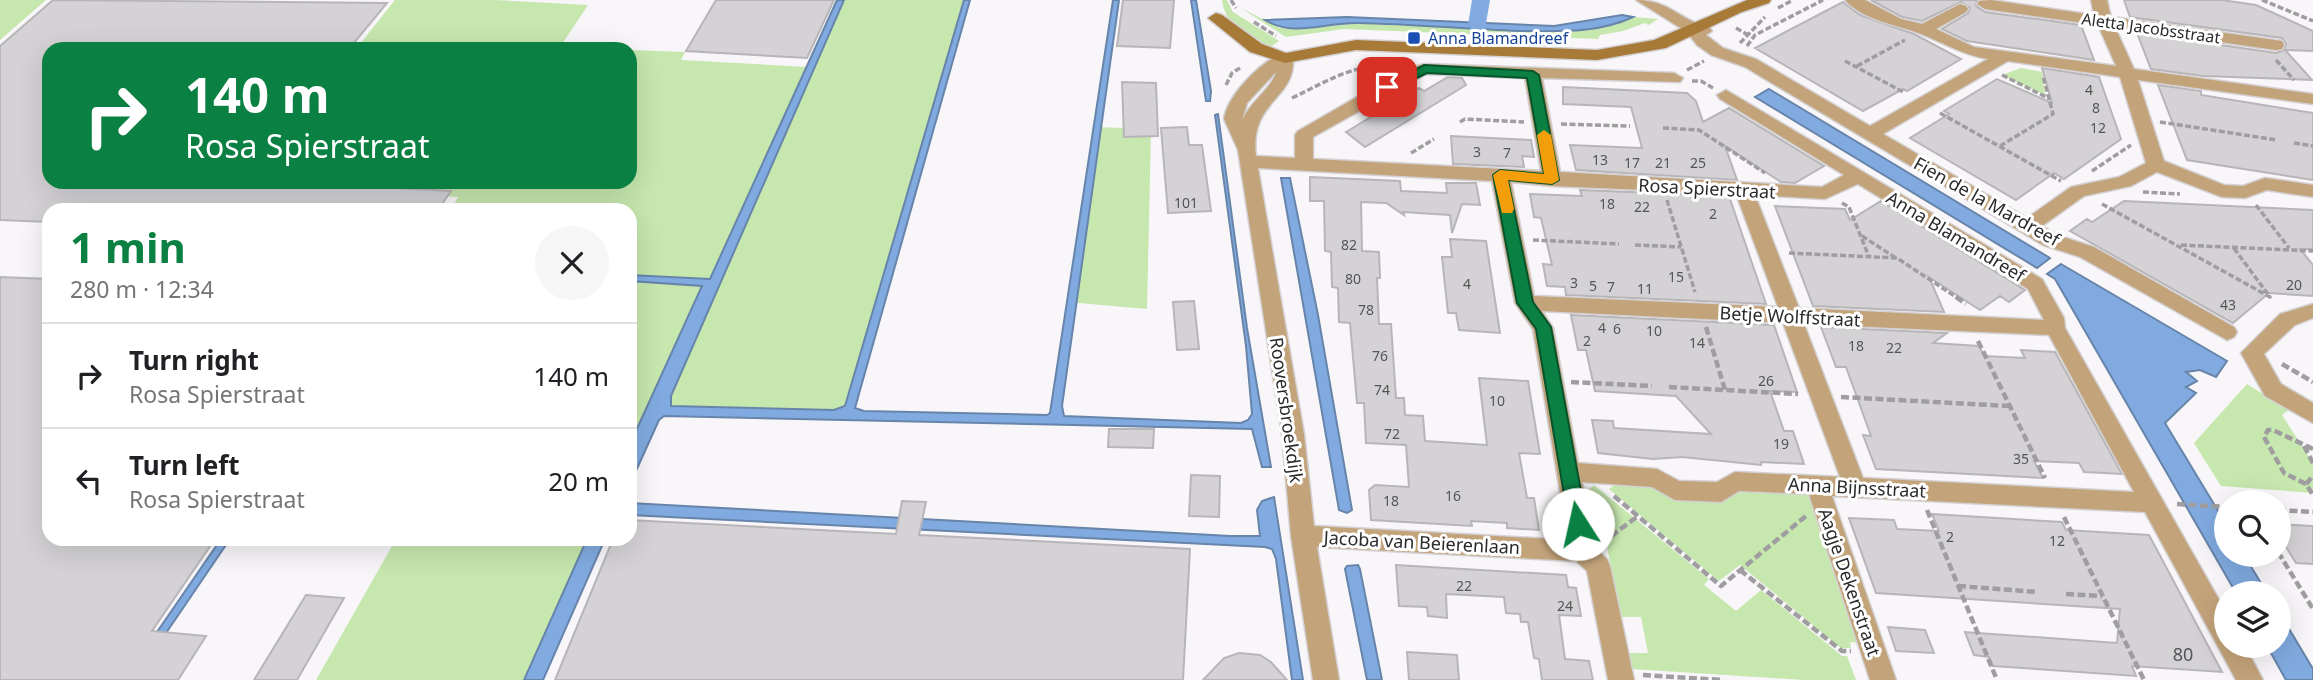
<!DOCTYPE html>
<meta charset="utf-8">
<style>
:root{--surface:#fff;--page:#f6f6f6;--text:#202124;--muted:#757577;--line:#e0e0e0;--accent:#0b8043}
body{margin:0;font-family:"Noto Sans",sans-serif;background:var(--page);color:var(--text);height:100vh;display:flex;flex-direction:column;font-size:26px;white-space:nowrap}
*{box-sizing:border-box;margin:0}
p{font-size:23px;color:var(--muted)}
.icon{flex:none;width:38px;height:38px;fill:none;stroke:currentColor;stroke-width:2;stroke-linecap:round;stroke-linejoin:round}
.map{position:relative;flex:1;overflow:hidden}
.details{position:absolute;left:42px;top:203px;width:595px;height:343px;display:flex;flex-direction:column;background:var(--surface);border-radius:21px;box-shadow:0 7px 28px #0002}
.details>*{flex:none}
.top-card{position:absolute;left:42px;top:42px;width:595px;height:147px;border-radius:21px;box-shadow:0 7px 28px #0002;background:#0b8043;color:#fff;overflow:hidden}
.controls{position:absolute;left:2214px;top:490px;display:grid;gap:14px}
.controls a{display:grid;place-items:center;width:77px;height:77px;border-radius:50%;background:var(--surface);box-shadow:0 7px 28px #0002;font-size:35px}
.pin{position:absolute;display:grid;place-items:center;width:60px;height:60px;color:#fff;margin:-30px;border-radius:14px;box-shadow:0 4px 10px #0006}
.me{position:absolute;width:77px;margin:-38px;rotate:350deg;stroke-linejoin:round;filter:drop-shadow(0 0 5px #0008)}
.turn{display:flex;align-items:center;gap:24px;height:147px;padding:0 28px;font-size:32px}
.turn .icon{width:91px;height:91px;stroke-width:2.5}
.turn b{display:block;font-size:49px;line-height:60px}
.round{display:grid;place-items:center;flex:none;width:74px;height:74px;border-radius:37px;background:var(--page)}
.head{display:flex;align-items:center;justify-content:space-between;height:119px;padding:0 28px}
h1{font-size:42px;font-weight:700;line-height:52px;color:var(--accent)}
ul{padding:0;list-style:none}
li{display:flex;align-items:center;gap:21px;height:105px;padding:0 28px;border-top:2px solid var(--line)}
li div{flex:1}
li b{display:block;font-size:26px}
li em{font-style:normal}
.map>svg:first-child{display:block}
.green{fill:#c6e7ae}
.water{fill:#81abe0;stroke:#6784aa;stroke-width:2}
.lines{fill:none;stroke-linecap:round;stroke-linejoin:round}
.canal{fill:#81abe0;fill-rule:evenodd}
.building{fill:#d4d2d5;stroke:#b7b5b8;stroke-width:2}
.street-casing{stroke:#d3d1d3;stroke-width:3}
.secondary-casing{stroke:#d3d1d3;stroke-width:3}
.path-far1{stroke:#9f9d9f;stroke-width:3.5;stroke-dasharray:6 2.5;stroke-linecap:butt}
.path{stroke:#9f9d9f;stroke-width:4.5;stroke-dasharray:8 3.5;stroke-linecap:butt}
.street{fill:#c3a37a;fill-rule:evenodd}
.secondary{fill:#a87a37;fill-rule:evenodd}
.route{fill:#0b8043;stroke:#07532c;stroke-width:2}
.slow{fill:#f59e0b}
.transit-dot{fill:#1a4fb4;stroke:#fff;stroke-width:2.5}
.labels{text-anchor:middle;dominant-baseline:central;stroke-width:6;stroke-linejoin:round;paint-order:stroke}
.number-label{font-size:14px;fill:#555456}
.far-street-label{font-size:16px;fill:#2b2a2b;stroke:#fff}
.far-transit-label{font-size:16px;fill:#164399;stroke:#fff;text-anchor:start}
.street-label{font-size:18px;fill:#2b2a2b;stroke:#fff}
.near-number-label{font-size:18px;fill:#555456}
</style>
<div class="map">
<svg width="2313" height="680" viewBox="0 0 2313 680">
<rect width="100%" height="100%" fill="#f8f6f8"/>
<path class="green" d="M0 0H46L0 40Z
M395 0H495L588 5 560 47 603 49H356Z
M837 0H966L846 413 663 408 760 172 710 279 703 280 630 275V210H451L458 197 243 185 245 182H630V50L685 52 681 60 807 67Z
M1222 0H1227L1233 12 1279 41 1269 48C1247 40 1225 25 1222 0Z
M1241 8 1280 28 1306 29 1354 23 1561 32 1616 25 1633 17 1658 19 1649 25 1645 23 1623 31 1600 35 1598 39 1344 29 1286 37Z
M2021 68 2042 72 2045 95 2002 75Z
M1094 127 1151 129 1147 309 1068 302Z
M630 281 702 286 630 444Z
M2247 384 2289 410 2282 415 2313 463V493L2221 486 2194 443Z
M1617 483 1817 495 1868 644 1850 642 1851 648H1841L1740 565 1719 581 1609 489Z
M1594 485 1709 579 1704 585 1736 611 1761 590 1842 656H1847L1856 680H1804L1632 669 1629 653H1648L1641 617H1620L1607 546 1588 529 1582 496Z
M396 539H587L524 680H316Z"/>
<path class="water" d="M837 0H844L671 396V406L834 410 845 406 964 0H970L855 408 864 411 1047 415 1050 413 1113 0H1119L1062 406 1064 416 1241 423 1248 420 1252 414 1246 346 1215 115 1218 114 1247 328 1271 467H1262L1252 429 664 416 659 420 630 484V444L702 286 630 281V275L710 279Z
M1191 0H1196L1211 91 1210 101H1206Z
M1622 15 1633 17C1597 34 1557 31 1518 31 1465 29 1411 24 1358 23 1326 22 1294 38 1265 20L1347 17 1554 26Z
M1769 89 2050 258 2037 268 1755 97Z
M1281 178H1290L1318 315 1352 510 1347 513 1339 510Z
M2061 264 2227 361 2216 377 2200 370 2186 372 2197 381 2186 387 2196 393 2165 423 2226 524V555H2244L2267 593H2236L2055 279 2047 274Z
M1274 497 1303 680H1292L1276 559 1272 549 1265 547 630 515V503L1230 536H1260L1257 510 1262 501Z
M221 539H230L134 680H124Z
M587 539H605L543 680H524Z
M1358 565 1360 569 1382 680H1367L1345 569 1347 566Z
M2279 612 2313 669V680H2286L2267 646H2278Z"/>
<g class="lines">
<path class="canal" d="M1472 0H1490L1485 29H1471L1468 25Z"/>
</g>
<path class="building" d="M53 0 387 3 349 49H49V182H285L451 191 438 210H49V222L0 220V46Z
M716 0H834L807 58 686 51Z
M1123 0H1174L1170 48 1117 46Z
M1871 0H1977L1976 6 1985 12 2081 25 2094 60 1967 41 1942 29 1968 13 1970 8 1961 2 1922 21 1902 17Z
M2124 0H2222L2256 5 2313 31V51L2285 50 2312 80 2203 76 2151 69 2137 33 2276 53 2284 50 2286 44 2282 38 2130 17Z
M1843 2 1860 15 1914 34 1961 59 1907 91 1903 89 1863 111 1755 48Z
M2042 68 2099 77 2121 139 2064 179 2054 173 2016 200 1910 138 1949 114 1944 111 1997 79 2052 103Z
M1448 77 1462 78 1466 85 1365 147 1346 132 1419 88 1424 91Z
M1122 82 1156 83 1158 136 1124 137Z
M2158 85 2201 91V95L2313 113V180L2187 160Z
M1563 87 1687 93 1696 101 1703 122 1729 108 1824 166 1795 183 1781 182 1725 146 1737 180 1576 170 1570 145 1642 148 1631 107 1563 104Z
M1187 127 1189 145H1202L1211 211 1168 213 1161 128Z
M1451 136 1531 140 1534 157 1522 156 1524 167 1453 164Z
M1310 177 1400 181 1401 191 1447 193 1446 183H1476L1480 205 1462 204 1452 233 1450 215 1403 212 1404 215 1386 203 1361 202 1362 251 1379 252 1380 278H1377L1379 324H1391L1396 398H1404L1405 415 1423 416 1425 441 1487 445 1479 378 1528 381 1540 454 1519 453 1527 498H1534L1539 530 1507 528V523L1471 521 1472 526 1371 520 1369 490 1375 485 1409 487 1406 445 1366 443 1364 403H1357L1350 323 1339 322 1338 288 1332 287 1331 252 1325 251 1324 201H1310Z
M1580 190 1729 196 1766 304 1566 295 1565 287 1547 286 1543 264 1552 265 1541 218 1534 217 1530 194 1582 196Z
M1881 201 2025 290 2009 302 2000 296 1980 310 1929 277 1944 312 1813 306 1775 206 1845 209 1850 220Z
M2124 201 2313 210V249H2300L2313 265V296L2269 293 2233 323 2070 231 2087 219 2092 222Z
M1450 239 1486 241 1500 333 1459 330 1456 313H1448L1442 257H1452Z
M0 277 49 279V539H215L152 631 206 636 178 680H0Z
M1194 301 1199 349 1177 350 1173 302Z
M1571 315 1774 325 1797 392 1770 391 1784 431H1793L1804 464 1761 462V465L1682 457 1653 459 1598 453 1592 420 1613 421 1614 428 1711 434 1676 396 1595 391 1586 350H1578Z
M1821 327 1947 333 1933 343 1979 346 1984 356 2025 358 2021 350 2055 352 2122 474 2084 472 2079 463 2034 461 2043 478 1876 469 1863 435 1871 436 1846 367H1836Z
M1109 429H1154L1153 448 1108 447Z
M1191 475 1220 476 1219 517 1189 516Z
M902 501 926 502 919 535 1190 549 1183 680H555L613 539H630V520L896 534Z
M1932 514 2062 522 2066 530 2149 535 2222 672 2132 666 2136 676 1993 666 1989 657 1974 655 1965 632 2117 643 2120 609 1876 593 1849 518 1894 520 1897 529 1939 531Z
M2278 524 2313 526V564L2296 563 2278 534Z
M1396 565 1566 575 1568 587 1576 588 1581 616 1559 615 1565 659 1589 661 1593 680H1542L1539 659 1534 658 1528 622H1521L1520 614 1506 613 1504 597 1446 594 1447 618 1428 616 1427 607 1399 606Z
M306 595 344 598 297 680H254Z
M1888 627 1925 630 1934 653 1896 651Z
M1407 652 1457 655 1459 680H1409Z
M1239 653 1260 655 1271 662 1287 680H1203L1224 658Z"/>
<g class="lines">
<g class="street-casing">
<path id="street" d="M1636 0C1670 0 1679 20 1710 28L1712 31 1706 35 1723 48 1756 59 1870 126 1988 59C1963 55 1944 43 1921 34 1896 24 1864 21 1845 0H1865L1901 19 1922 24 1960 4 1966 6 1968 9 1966 12 1936 29 1974 47 2116 66 2098 25 1985 9 1977 4 1979 1 1991 0 2094 15 2091 0H2107L2111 17 2282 41 2284 45 2282 49 2276 50 2115 27 2134 69 2313 94V104L2138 80 2164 161 2224 185 2243 186 2265 178 2313 185V197L2267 190 2245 198 2222 197 2157 172 2131 186 2084 196 2042 226 2057 235 2094 247 2234 327 2237 332 2234 337 2227 340 2080 257 2043 245 1745 67 1711 55 1697 45 1687 32ZM2008 61 2120 77 2146 163 2119 177 2071 187 2027 218 1883 134Z
M1285 53 1293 58C1296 100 1249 100 1256 156L1295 158V135L1298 131 1402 71 1424 64 1674 73 1683 78 1680 82 1542 78 1560 172 1822 187 1844 175 1720 99 1717 95 1726 90 2042 279 2064 318 2065 328 2226 612V646H2245L2263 680H2236L2145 512 1832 496 1896 680H1870L1809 494 1739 491 1721 502 1675 500 1652 487 1582 482 1593 546 1607 559 1610 566 1634 680H1608L1587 571 1576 561 1317 547 1339 680H1313L1291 536 1282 434 1238 150 1224 119C1227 96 1262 59 1285 53ZM1276 72C1271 90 1250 101 1242 121L1247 103ZM1426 74 1525 78 1541 171 1313 159V137ZM1258 168 1492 181 1515 303 1533 329 1568 540 1314 526 1304 434ZM1511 182 1552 186 1736 194 1778 307 1534 296ZM1858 184 2028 289 2044 320 1799 308 1755 195 1825 199ZM1542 311 1783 323 1840 477 1735 472 1717 482 1679 481 1657 469 1578 463 1553 328ZM1804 324 2049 335 2134 492 1863 478Z
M2313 304V318L2295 325 2264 354 2281 384 2313 403V423L2265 396 2241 353 2280 314Z"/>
</g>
<g class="secondary-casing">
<path id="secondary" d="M1747 0H1771L1769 3 1742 12 1666 48 1597 60 1356 50 1285 63 1250 52 1208 18 1216 13 1222 15 1262 44 1286 53 1356 40 1597 50 1654 40Z"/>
</g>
<path class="path-far1" d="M1231 0 1236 8
M2262 0 2313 21
M1778 8 1793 0
M1254 22 1276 36
M1736 28 1750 36
M1740 43 1765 17
M1747 46 1755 35 1823 0
M2276 60 2294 80
M1845 61 1905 93
M1857 66 1905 40
M1687 70 1704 61
M2002 75 2048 98
M1692 81H1701L1713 88
M1226 85 1232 73 1240 68
M1292 98C1324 83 1352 64 1388 66
M1940 113 2061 181
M1460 122 1465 119 1524 122
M2160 122 2277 140
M1561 124 1630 126
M1663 128 1699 130 1765 173
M2294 143 2313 146
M2000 146 2053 114 2043 76
M1411 153 1434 139
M2092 171 2131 145
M2143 192 2180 194
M1667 200 1695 292
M1842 203 1849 207 1869 257
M2102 204 2270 297 2233 247
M2256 205 2289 248
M1862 236 1896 258
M1533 240 1619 244
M1635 245 1681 247
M2181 245 2313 251
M1789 253 1897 258 1959 299"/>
<path class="path" d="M1956 297 1966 304
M1706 327 1725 390
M1978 341 2045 478
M2282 364 2313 382
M1571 382 1652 386
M1669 387 1798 394
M1841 397 2009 406
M2304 446 2313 463
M2313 449 2273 430H2268L2264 437 2284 473 2306 484 2313 495
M2306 484 2313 476
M1614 496 1721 586 1806 516
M2177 504 2226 507
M1927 510 1997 680
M2278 510 2313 512
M2064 517 2144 680
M1602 543 1638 516
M2278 552 2313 609
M1740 570 1842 651H1851
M1958 586 2037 592
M2066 594 2102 596
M1643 675 1722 680"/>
<use href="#street" class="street"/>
<use href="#secondary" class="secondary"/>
</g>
<path class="route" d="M1424 65 1533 71 1539 75 1559 180 1552 184 1508 180 1533 302 1551 327 1587 524 1584 530 1578 532 1571 530 1569 524 1536 329 1517 303 1493 175 1500 170 1544 174 1527 78 1427 73 1392 90 1387 91 1381 87Z"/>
<path class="slow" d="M1544 130 1551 135 1559 180 1552 184 1508 180 1514 209 1512 213H1502L1493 175 1500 170 1544 174 1537 135Z"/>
<rect class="transit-dot" x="1407" y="31" width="14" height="14" rx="3.5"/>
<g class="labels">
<g class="number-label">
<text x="2089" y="89">4</text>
<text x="2096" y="107">8</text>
<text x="2098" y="127">12</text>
<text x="1477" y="151">3</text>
<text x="1507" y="152">7</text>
<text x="1600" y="159">13</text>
<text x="1632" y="162">17</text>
<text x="1663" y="162">21</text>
<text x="1698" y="162">25</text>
<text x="1186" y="202">101</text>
<text x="1607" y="203">18</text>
<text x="1642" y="206">22</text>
<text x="1713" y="213">2</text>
<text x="1349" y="244">82</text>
<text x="1676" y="276">15</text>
<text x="1353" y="278">80</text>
<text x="1574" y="282">3</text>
<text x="1467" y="283">4</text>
<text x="2294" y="284">20</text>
<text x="1593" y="285">5</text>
<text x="1611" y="286">7</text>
<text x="1645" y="288">11</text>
<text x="2228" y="304">43</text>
<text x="1366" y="309">78</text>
<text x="1602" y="327">4</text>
<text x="1617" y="328">6</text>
<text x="1654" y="330">10</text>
<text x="1587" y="340">2</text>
<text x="1697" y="342">14</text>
<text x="1856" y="345">18</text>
<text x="1894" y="347">22</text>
<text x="1380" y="355">76</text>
<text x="1766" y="380">26</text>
<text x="1382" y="389">74</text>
<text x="1497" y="400">10</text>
<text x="1392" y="433">72</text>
<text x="1781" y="443">19</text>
<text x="2021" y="458">35</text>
<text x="1453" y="495">16</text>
<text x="1391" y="500">18</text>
<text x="1950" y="536">2</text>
<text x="2057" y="540">12</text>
<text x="1464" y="585">22</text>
<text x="1565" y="605">24</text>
</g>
<g class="far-street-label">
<text transform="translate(2151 28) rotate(8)">Aletta Jacobsstraat</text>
</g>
<g class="far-transit-label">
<text x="1428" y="38">Anna Blamandreef</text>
</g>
<g class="street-label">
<text transform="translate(1707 188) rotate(3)">Rosa Spierstraat</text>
<text transform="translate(1987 201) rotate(29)">Fien de la Mardreef</text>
<text transform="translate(1956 236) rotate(31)">Anna Blamandreef</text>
<text transform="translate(1790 316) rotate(3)">Betje Wolffstraat</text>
<text transform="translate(1287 410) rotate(82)">Rooversbroekdijk</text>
<text transform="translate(1857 487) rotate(3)">Anna Bijnsstraat</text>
<text transform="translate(1422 542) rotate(3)">Jacoba van Beierenlaan</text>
<text transform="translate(1850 582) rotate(71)">Aagje Dekenstraat</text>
</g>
<g class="near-number-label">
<text x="2183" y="654">80</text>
</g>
</g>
</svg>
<div class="controls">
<a><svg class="icon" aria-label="search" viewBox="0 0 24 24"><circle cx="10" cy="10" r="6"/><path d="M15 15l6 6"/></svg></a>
<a><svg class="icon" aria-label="layers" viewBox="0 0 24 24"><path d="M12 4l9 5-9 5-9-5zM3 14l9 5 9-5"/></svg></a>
</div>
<div class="pin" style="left:1387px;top:87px;background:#d93025"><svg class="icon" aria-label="arrive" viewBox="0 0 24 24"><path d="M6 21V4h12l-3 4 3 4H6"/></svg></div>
<svg class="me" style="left:1578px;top:524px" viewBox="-20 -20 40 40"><circle r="19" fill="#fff"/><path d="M0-13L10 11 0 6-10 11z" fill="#0b8043"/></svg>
<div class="top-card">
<div class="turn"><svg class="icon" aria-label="right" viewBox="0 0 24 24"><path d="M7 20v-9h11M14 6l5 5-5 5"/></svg><div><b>140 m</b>Rosa Spierstraat</div></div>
</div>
<section class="details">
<div class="head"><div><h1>1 min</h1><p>280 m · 12:34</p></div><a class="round"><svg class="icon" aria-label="close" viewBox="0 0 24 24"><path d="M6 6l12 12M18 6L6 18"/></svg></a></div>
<ul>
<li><svg class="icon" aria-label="right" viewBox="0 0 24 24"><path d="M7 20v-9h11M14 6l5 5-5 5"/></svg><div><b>Turn right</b><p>Rosa Spierstraat</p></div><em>140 m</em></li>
<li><svg class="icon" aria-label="left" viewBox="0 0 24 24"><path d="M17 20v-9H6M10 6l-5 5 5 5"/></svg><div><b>Turn left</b><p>Rosa Spierstraat</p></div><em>20 m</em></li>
</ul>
</section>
</div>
